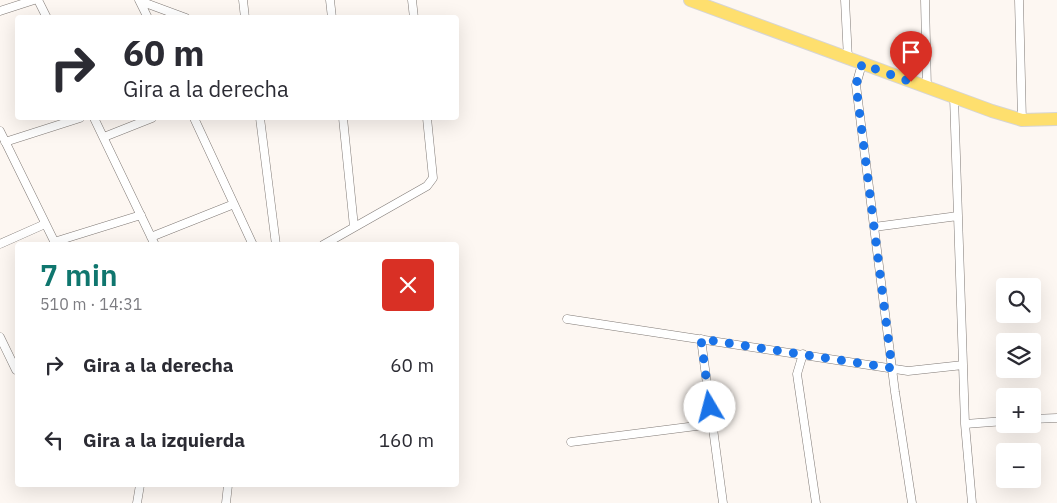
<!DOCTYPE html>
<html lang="es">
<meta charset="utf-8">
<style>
:root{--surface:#fff;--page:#f7f7f7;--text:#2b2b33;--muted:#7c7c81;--accent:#0f766e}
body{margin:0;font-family:"IBM Plex Sans",sans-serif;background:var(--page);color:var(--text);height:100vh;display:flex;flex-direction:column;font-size:19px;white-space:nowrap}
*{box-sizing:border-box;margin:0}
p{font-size:16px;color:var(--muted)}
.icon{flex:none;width:28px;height:28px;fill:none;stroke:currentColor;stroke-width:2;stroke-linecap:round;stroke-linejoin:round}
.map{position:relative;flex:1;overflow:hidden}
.details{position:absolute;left:15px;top:242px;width:444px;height:245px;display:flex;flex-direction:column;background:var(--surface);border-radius:5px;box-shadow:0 5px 20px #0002}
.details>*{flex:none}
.guide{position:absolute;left:15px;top:15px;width:444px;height:105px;border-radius:5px;box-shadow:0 5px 20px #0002;background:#fff;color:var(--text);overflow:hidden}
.fabs{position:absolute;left:996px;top:278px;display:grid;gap:10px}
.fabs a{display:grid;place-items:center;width:45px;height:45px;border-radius:5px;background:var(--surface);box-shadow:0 5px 20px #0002;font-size:25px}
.pin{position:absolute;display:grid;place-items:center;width:42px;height:42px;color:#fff;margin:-51px -21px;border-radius:50% 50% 50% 0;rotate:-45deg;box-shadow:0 0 5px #0007}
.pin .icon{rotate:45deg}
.me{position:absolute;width:55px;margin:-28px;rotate:352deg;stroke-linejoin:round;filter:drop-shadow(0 0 4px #0008)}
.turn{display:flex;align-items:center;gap:18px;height:105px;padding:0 25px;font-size:22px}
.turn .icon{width:65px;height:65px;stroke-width:2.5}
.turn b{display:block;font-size:35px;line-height:42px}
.round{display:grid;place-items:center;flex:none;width:52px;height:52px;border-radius:5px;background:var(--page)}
.headline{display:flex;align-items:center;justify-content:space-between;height:85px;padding:0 25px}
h1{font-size:30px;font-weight:600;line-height:38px;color:var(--accent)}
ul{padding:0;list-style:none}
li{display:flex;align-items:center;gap:15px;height:75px;padding:0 25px}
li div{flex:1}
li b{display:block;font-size:19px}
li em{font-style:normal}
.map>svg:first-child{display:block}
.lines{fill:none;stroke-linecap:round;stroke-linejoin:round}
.street-casing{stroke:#807a76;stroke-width:9}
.primary-casing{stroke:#d6d5d5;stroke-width:14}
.street{stroke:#fff;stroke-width:8}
.primary{stroke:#fedf6e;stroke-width:12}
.route{stroke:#1a73e8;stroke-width:9;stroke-dasharray:0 16.2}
</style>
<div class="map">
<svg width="1057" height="503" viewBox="0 0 1057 503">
<rect width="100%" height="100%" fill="#fdf7f2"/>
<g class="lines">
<g class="street-casing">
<path id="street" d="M38 0 47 18
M139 0 148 18
M243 0 245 18
M330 0 332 18
M412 0 414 18
M845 0 848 59
M925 0 927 88
M1019 0 1022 120
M140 1 186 18
M0 11 34 0
M862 64 856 85 895 392 912 503
M954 97 965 424 972 503
M94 118 155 245
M194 118 253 245
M260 118 276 245
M343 118 354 227
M0 131 56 245
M104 137 152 118
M5 142 80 118
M874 227 958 216
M151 237 234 204
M54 242 141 215
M0 244 45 224
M323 245 427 186 433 178 427 118
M567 319 908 371 963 365
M0 337 16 370
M701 339 723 503
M803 354 797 374 816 503
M1032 419 1057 418
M965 424 1005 421
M571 442 712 424
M137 503 140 485
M226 503 228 485"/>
</g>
<g class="primary-casing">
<path id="primary" d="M690 0 992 111 1022 120 1057 119"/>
</g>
<use href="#street" class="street"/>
<use href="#primary" class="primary"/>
</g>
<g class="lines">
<path class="route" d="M710 407 701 339 892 368 856 85 862 64 911 82"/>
</g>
</svg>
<div class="fabs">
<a><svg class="icon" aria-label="search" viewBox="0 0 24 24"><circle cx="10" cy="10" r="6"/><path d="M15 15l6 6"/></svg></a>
<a><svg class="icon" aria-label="layers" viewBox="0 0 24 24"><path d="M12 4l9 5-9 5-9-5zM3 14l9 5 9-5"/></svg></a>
<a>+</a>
<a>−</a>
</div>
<div class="pin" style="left:911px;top:82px;background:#d93025"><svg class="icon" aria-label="arrive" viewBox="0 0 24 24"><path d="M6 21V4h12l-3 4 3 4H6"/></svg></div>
<svg class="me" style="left:710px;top:407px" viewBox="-20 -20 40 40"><circle r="19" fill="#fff"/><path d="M0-13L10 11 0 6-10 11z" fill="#1a73e8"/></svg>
<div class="guide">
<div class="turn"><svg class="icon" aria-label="right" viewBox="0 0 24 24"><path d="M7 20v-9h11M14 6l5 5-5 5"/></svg><div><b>60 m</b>Gira a la derecha</div></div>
</div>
<section class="details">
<div class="headline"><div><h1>7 min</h1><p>510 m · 14:31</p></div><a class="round" style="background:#d93025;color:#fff"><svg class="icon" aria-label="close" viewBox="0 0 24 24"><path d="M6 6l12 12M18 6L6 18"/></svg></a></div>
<ul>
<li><svg class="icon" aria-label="right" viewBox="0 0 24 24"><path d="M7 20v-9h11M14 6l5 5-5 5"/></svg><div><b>Gira a la derecha</b></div><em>60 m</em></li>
<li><svg class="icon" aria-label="left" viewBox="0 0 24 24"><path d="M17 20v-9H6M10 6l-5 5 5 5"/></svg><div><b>Gira a la izquierda</b></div><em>160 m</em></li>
</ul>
</section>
</div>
